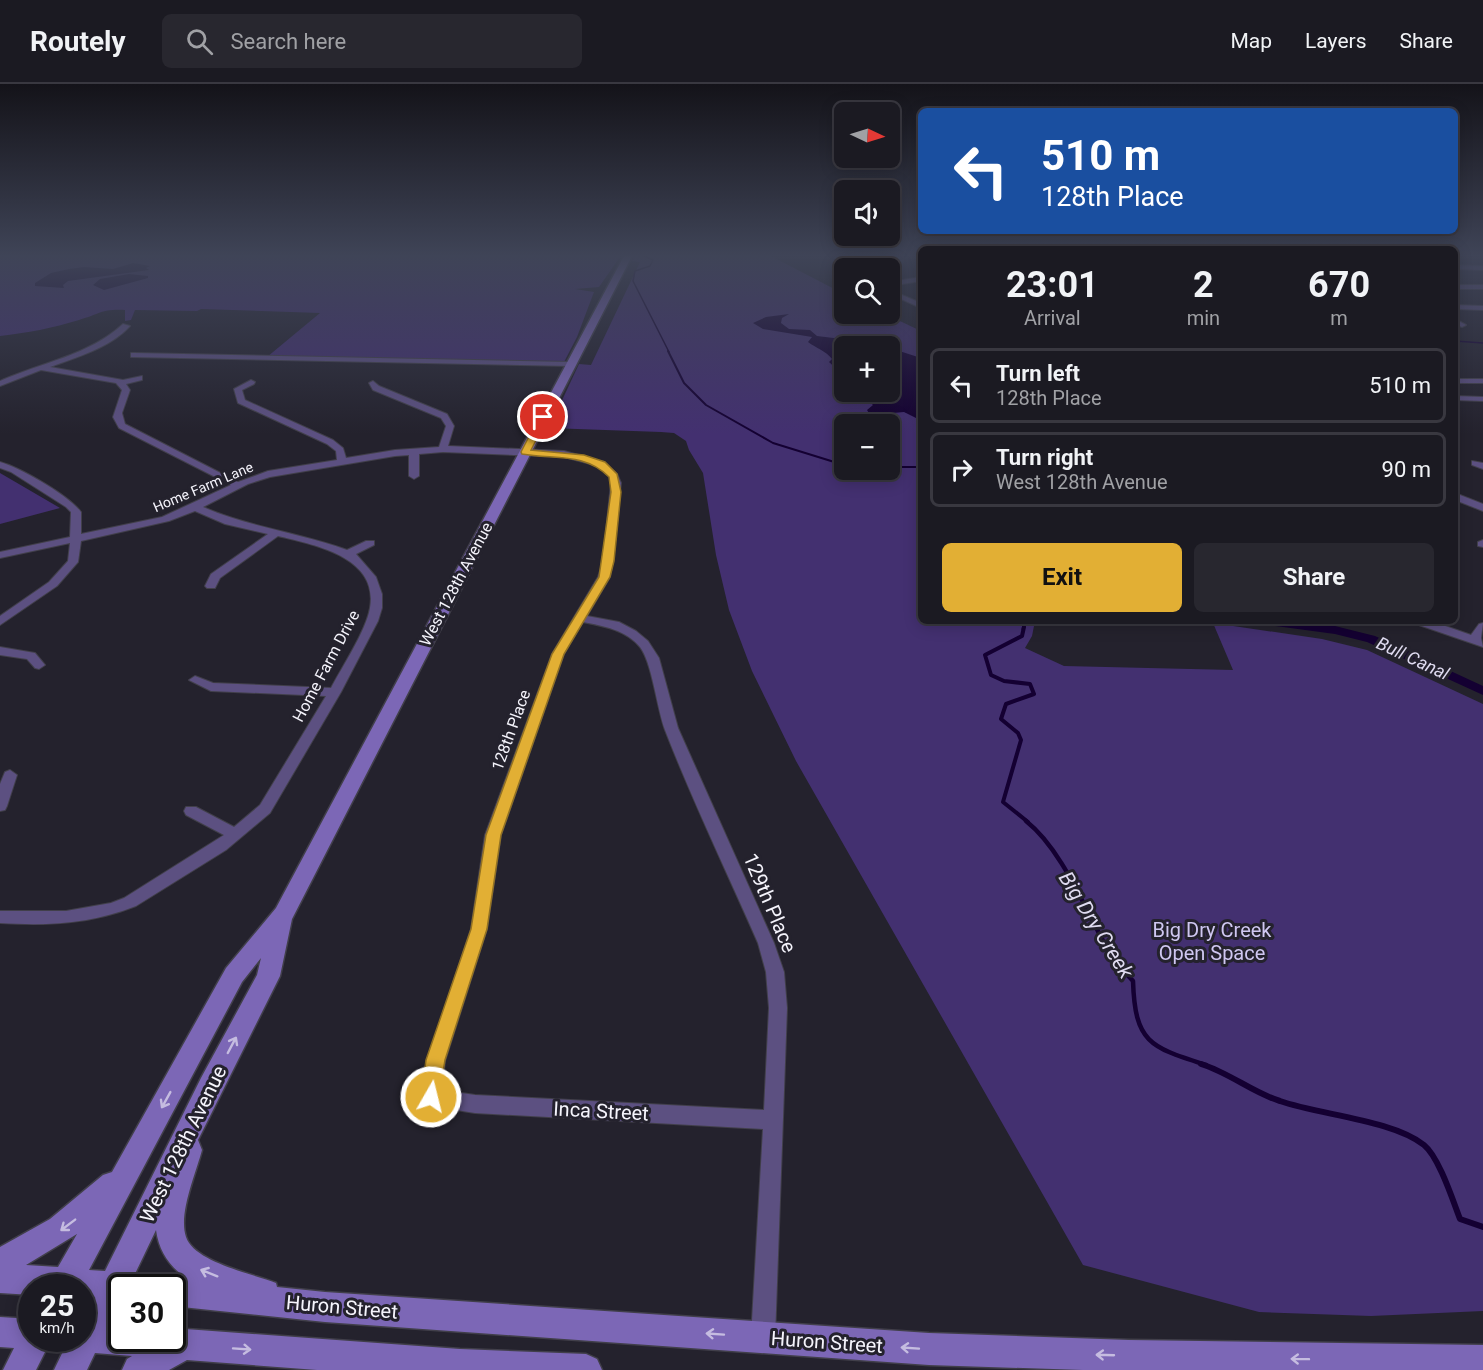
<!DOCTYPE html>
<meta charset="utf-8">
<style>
:root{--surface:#1b1a22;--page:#28272f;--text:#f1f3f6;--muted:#a0a1a5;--line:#393840;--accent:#e2af34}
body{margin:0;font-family:Roboto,sans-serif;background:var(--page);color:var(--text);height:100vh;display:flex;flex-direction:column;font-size:22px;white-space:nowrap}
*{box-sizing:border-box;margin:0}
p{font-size:20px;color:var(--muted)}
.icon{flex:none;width:33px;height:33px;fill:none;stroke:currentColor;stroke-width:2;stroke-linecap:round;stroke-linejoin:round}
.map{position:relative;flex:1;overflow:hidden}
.panel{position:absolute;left:918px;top:162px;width:540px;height:378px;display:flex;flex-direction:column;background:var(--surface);border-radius:9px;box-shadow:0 3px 15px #0003,0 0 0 2px var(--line)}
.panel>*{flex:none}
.hud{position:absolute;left:918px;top:24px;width:540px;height:126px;border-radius:9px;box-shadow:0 3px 15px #0003,0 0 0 2px var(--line);background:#1a4fa0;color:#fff;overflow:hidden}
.needle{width:39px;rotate:94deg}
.fabs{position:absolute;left:834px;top:18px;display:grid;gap:12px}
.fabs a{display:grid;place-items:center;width:66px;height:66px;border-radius:9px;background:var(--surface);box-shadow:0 3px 15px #0003,0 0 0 2px var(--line);font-size:30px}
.speed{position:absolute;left:18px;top:1190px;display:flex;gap:12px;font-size:30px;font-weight:700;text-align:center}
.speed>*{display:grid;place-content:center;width:78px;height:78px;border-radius:50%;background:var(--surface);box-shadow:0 3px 15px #0003,0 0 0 2px var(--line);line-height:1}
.speed small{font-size:15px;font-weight:400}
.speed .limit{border:3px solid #111;border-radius:9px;background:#fff;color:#111}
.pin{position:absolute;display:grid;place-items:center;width:51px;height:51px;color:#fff;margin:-26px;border:3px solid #fff;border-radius:50%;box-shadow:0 2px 6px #0007}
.me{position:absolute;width:66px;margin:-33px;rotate:8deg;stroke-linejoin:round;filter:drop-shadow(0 0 4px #0008)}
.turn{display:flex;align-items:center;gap:21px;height:126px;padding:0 24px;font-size:27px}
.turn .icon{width:78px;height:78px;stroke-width:2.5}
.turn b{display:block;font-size:42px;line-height:51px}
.eta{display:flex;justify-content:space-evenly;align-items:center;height:102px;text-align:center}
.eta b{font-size:36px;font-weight:700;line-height:42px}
.cta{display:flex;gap:12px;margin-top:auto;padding:12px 24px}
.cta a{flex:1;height:69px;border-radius:9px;background:var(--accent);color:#111;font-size:24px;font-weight:700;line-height:69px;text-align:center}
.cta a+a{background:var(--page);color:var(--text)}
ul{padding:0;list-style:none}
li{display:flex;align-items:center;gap:18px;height:75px;margin:0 12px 9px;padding:0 12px;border:3px solid var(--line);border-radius:9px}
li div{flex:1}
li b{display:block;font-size:22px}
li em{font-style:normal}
header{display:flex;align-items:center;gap:36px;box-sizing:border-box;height:84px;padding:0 30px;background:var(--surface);border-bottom:2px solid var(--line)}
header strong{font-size:28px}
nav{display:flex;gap:33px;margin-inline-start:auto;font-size:21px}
.search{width:420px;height:54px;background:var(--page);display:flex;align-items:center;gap:15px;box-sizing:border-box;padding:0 21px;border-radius:9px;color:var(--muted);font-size:22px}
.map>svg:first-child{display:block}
.green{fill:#433070;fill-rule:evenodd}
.water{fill:#140032}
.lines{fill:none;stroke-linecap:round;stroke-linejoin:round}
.stream-far5{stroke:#140032;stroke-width:1.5}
.stream-far4{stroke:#140032;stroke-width:2}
.stream-far3{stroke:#140032;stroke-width:3}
.stream-far2{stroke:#140032;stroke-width:4}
.stream-far1{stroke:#140032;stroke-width:4.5}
.stream{stroke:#140032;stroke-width:6}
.canal{fill:#140032;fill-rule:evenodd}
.minor-casing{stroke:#413f4a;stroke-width:2}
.secondary-casing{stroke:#413f4a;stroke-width:3}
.minor{fill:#5c5081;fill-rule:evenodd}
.secondary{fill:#7c67b6;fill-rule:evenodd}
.oneway{stroke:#c5bce0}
.route{fill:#e2af34;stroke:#937222;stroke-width:1.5}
.labels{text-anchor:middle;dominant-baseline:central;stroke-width:6;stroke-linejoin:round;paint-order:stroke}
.far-street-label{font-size:14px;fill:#f5f4fc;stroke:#24222d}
.street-label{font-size:16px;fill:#f5f4fc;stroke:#24222d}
.water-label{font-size:18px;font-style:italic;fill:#dfdbf0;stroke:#24222d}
.near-street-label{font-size:20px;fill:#f5f4fc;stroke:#24222d}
.near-park-label{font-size:20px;fill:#cfc7f1;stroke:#24222d}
.near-water-label{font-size:21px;font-style:italic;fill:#dfdbf0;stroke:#24222d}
</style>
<header>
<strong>Routely</strong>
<div class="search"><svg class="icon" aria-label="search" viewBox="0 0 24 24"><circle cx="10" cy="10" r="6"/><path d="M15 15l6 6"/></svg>Search here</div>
<nav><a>Map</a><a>Layers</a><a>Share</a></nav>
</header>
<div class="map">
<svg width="1483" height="1286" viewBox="0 0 1483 1286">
<rect width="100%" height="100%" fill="#24222d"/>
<path class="green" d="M0 170H622L599 203 575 205 594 208 577 253 563 280 267 273 320 229 201 225 197 227 135 226 131 236 125 237V226C100 225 101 230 79 236 53 244 27 249 0 252Z
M635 170H767L844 210V230H885L921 247V537H1035L1032 552 1025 564 1064 582 1233 586 1213 539 1322 555 1367 566 1483 620V1227L1371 1232 1259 1228 1083 1181 796 677 752 587 729 526 716 471 703 389 689 366 686 357 674 349 661 348 549 344 579 280 591 281 640 178 632 177ZM844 262H890V308H844ZM844 340H890V386H844Z
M0 389 60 424 0 440Z"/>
<path class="water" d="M133 179 150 182 146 184 149 186 68 197 63 201 64 204 35 202V199L51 189 69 185 84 183 113 185Z
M129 190 148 192V194L104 206 93 201 100 195Z
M789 230 782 234 781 239 789 245 810 246 817 252 842 255 854 262H865H844V292L829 278 832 275C826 267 816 264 808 258L812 253 763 245 753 239 766 233Z
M890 264 921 274V333L918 335 904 328 870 331 867 326 873 321 868 316 872 309 870 308H890Z"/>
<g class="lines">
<path class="stream-far5" d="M600 170 642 171 653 176 650 182 635 187 633 197 669 268
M1455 257 1483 259"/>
<path class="stream-far4" d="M668 267 684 299 706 321 773 359 844 381
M890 383H921"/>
<path class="stream-far3" d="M1023 545 1025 537"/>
<path class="stream-far2" d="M1024 543 1022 552 985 571 991 591 1004 597 1030 600 1034 610 1006 620 1001 635 1018 649 1021 656 1003 718 1028 738"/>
<path class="stream-far1" d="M1026 737C1064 767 1087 831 1112 873 1117 882 1126 889 1133 897 1135 959 1150 963 1206 981"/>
<path class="stream" d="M1201 980C1230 989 1253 1009 1280 1017 1320 1031 1393 1036 1424 1061 1439 1073 1453 1117 1460 1135L1483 1143"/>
<path class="canal" d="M1263 537H1295L1335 542 1375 552 1483 602V611L1367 558 1335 550 1269 541Z"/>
<g class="minor-casing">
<path id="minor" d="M852 170H858L863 175 866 184H860L857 176Z
M1455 181 1483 182V186L1455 185Z
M921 193V197L890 202V198Z
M1455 201H1483V205H1455Z
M890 206 921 219V224L890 210Z
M1455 221 1483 222V226L1455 225Z
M1455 235 1466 241 1462 243 1455 240Z
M123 240 130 242C110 264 77 273 50 283L123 296 142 292V296L126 300 130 306 122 329 125 340 238 398 268 387 337 376 336 367 327 360 238 319 234 305 251 296 255 298 254 300 242 306 245 316 333 356 343 364 346 374 395 366 439 363 446 342 441 334 373 306 369 299 373 297 379 302 447 330 454 342 448 362 564 367 604 378 617 390 621 399 613 477 610 493 587 532 619 538 636 547 648 557 659 574 678 644 774 859 784 888 787 924 775 1254 771 1262 763 1266 755 1262 751 1254 763 1045 475 1029 431 1022 424 1019 421 1013 427 977 471 845 485 751 552 570 598 493 603 477 611 399 610 393 598 382 564 373 443 368 419 370V392L414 395 409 392V371L395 372 270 393 248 400 203 423C249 443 300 449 347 466L366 457H374V461L356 470 376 493 382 510V524L378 537 341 608 270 729 226 766 136 822C91 840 48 842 0 839V827H66L111 819 124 814 224 751 186 731 184 727 186 723H196L234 743 260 721 326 612 211 607 189 596 195 592 213 599 331 604C342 583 366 547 370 524 379 473 315 461 278 452L220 494 215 504H207L205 502 211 490 268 450 225 440 195 427 169 437 81 457 78 478 57 502 0 541V532L49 498 68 477 70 459 0 474V468L70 453 71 428 66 423 11 388 0 384V378C21 384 68 411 81 428V450L162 433 231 401 119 344 113 333 122 306 116 299 41 286 0 302V297C40 279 90 271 123 240ZM583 538C604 542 626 546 640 563 652 578 657 625 665 646 693 718 727 788 758 859L766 888 769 924 764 1026 475 1011 442 1006 445 977 487 845 501 751 564 570Z
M134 269 571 278 575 280 571 282 131 273V269Z
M1455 295H1483V299H1455Z
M1455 312 1483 313V317L1455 316Z
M1472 377 1483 379V385L1472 381Z
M1455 409 1483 420V427L1455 416Z
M1483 456V463L1478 462V458Z
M1414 537H1431L1471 551 1479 540 1483 539 1481 554 1483 563 1416 540Z
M0 563 35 569 45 581 39 585 35 584 27 575 0 571Z
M10 686 17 691 7 722 5 726 0 727V700L5 688Z"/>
</g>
<g class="secondary-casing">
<path id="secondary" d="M625 170H633L292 835 280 892 198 1056 202 1066C196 1089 178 1130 186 1153 194 1178 253 1190 276 1199L277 1203 325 1208 929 1249 1129 1256 1483 1261V1286H1083L929 1281 325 1238 172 1222V1203H159L161 1196 172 1192 186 1194C169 1182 159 1167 156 1146L133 1194 137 1203H122V1218L110 1240H122V1254H172V1244L460 1265 586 1270 597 1275 602 1286H317L187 1276 169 1286H122L127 1275 132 1272 95 1269 87 1286H54L68 1257 67 1254H82V1230L90 1216 82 1215V1203H32V1211L0 1209V1163L50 1135 103 1091 112 1088 226 884 276 824ZM261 874 257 891 201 994 105 1187 89 1186 242 898ZM77 1150 58 1183 26 1181Z
M0 1233 32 1235V1254H52L36 1286H3L14 1264 0 1263Z"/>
</g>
<use href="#minor" class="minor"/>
<use href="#secondary" class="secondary"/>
</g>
<defs><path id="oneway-shaft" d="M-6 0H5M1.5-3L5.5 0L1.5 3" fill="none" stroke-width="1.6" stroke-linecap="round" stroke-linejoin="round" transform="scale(1.5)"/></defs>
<g class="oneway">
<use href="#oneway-shaft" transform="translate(232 961) rotate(-62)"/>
<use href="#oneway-shaft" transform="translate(166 1016) rotate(119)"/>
<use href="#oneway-shaft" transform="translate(68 1141) rotate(143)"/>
<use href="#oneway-shaft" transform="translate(209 1189) rotate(-158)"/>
<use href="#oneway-shaft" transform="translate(715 1250) rotate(-176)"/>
<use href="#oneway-shaft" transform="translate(910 1264) rotate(-176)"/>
<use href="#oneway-shaft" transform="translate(242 1265) rotate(4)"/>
<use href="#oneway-shaft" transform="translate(1105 1271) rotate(-178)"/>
<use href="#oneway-shaft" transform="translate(1300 1275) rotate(-179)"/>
</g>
<linearGradient id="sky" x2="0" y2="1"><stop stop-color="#141319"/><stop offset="0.49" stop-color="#3f4457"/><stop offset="1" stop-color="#3f4457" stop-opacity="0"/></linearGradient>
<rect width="1483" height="350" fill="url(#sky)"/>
<path class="route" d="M543 330 548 333 531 366 584 371 605 378 617 390 621 408 614 477 610 493 564 570 501 751 487 845 445 976 438 1019 431 1022 424 1019 421 1013 426 976 471 845 486 751 552 570 599 493 611 408 609 393C584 368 554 376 522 370L521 368 539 333Z"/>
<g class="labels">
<g class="far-street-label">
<text transform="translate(203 403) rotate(-23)">Home Farm Lane</text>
</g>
<g class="street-label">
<text transform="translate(456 500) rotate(-62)">West 128th Avenue</text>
<text transform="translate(326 582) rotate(-62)">Home Farm Drive</text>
<text transform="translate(511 646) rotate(-70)">128th Place</text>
</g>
<g class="water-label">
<text transform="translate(1413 574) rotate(25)">Bull Canal</text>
</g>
<g class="near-street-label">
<text transform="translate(770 819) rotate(67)">129th Place</text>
<text transform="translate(601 1027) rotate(3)">Inca Street</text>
<text transform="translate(183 1060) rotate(-64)">West 128th Avenue</text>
<text transform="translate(342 1223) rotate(5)">Huron Street</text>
<text transform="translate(827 1258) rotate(4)">Huron Street</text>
</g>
<g class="near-park-label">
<text x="1212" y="846">Big Dry Creek<tspan x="1212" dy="23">Open Space</tspan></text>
</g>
<g class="near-water-label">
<text transform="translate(1096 841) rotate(58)">Big Dry Creek</text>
</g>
</g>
</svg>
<div class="fabs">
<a><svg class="needle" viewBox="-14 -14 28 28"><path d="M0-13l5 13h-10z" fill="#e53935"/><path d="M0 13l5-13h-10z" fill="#a0a1a5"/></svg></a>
<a><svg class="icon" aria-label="sound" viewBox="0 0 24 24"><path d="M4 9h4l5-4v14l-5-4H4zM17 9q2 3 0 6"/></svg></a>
<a><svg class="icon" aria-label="search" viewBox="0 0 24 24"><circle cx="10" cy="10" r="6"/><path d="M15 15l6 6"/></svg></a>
<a>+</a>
<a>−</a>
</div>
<div class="speed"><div>25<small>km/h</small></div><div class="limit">30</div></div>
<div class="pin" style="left:543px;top:333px;background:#d93025"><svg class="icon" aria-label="arrive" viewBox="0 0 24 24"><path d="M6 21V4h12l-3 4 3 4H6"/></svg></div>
<svg class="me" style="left:431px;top:1013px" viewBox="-20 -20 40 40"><circle r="17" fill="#e2af34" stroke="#fff" stroke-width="3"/><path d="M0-11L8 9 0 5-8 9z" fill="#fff"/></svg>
<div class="hud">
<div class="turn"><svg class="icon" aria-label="left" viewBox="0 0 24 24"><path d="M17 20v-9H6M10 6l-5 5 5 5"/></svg><div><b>510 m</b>128th Place</div></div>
</div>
<section class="panel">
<div class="eta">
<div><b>23:01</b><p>Arrival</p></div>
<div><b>2</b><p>min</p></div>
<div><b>670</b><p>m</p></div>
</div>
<ul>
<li><svg class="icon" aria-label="left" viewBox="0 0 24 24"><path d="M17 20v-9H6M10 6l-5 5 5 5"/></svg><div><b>Turn left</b><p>128th Place</p></div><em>510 m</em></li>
<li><svg class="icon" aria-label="right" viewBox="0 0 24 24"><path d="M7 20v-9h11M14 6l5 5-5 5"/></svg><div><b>Turn right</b><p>West 128th Avenue</p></div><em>90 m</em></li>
</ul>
<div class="cta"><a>Exit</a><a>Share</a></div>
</section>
</div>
